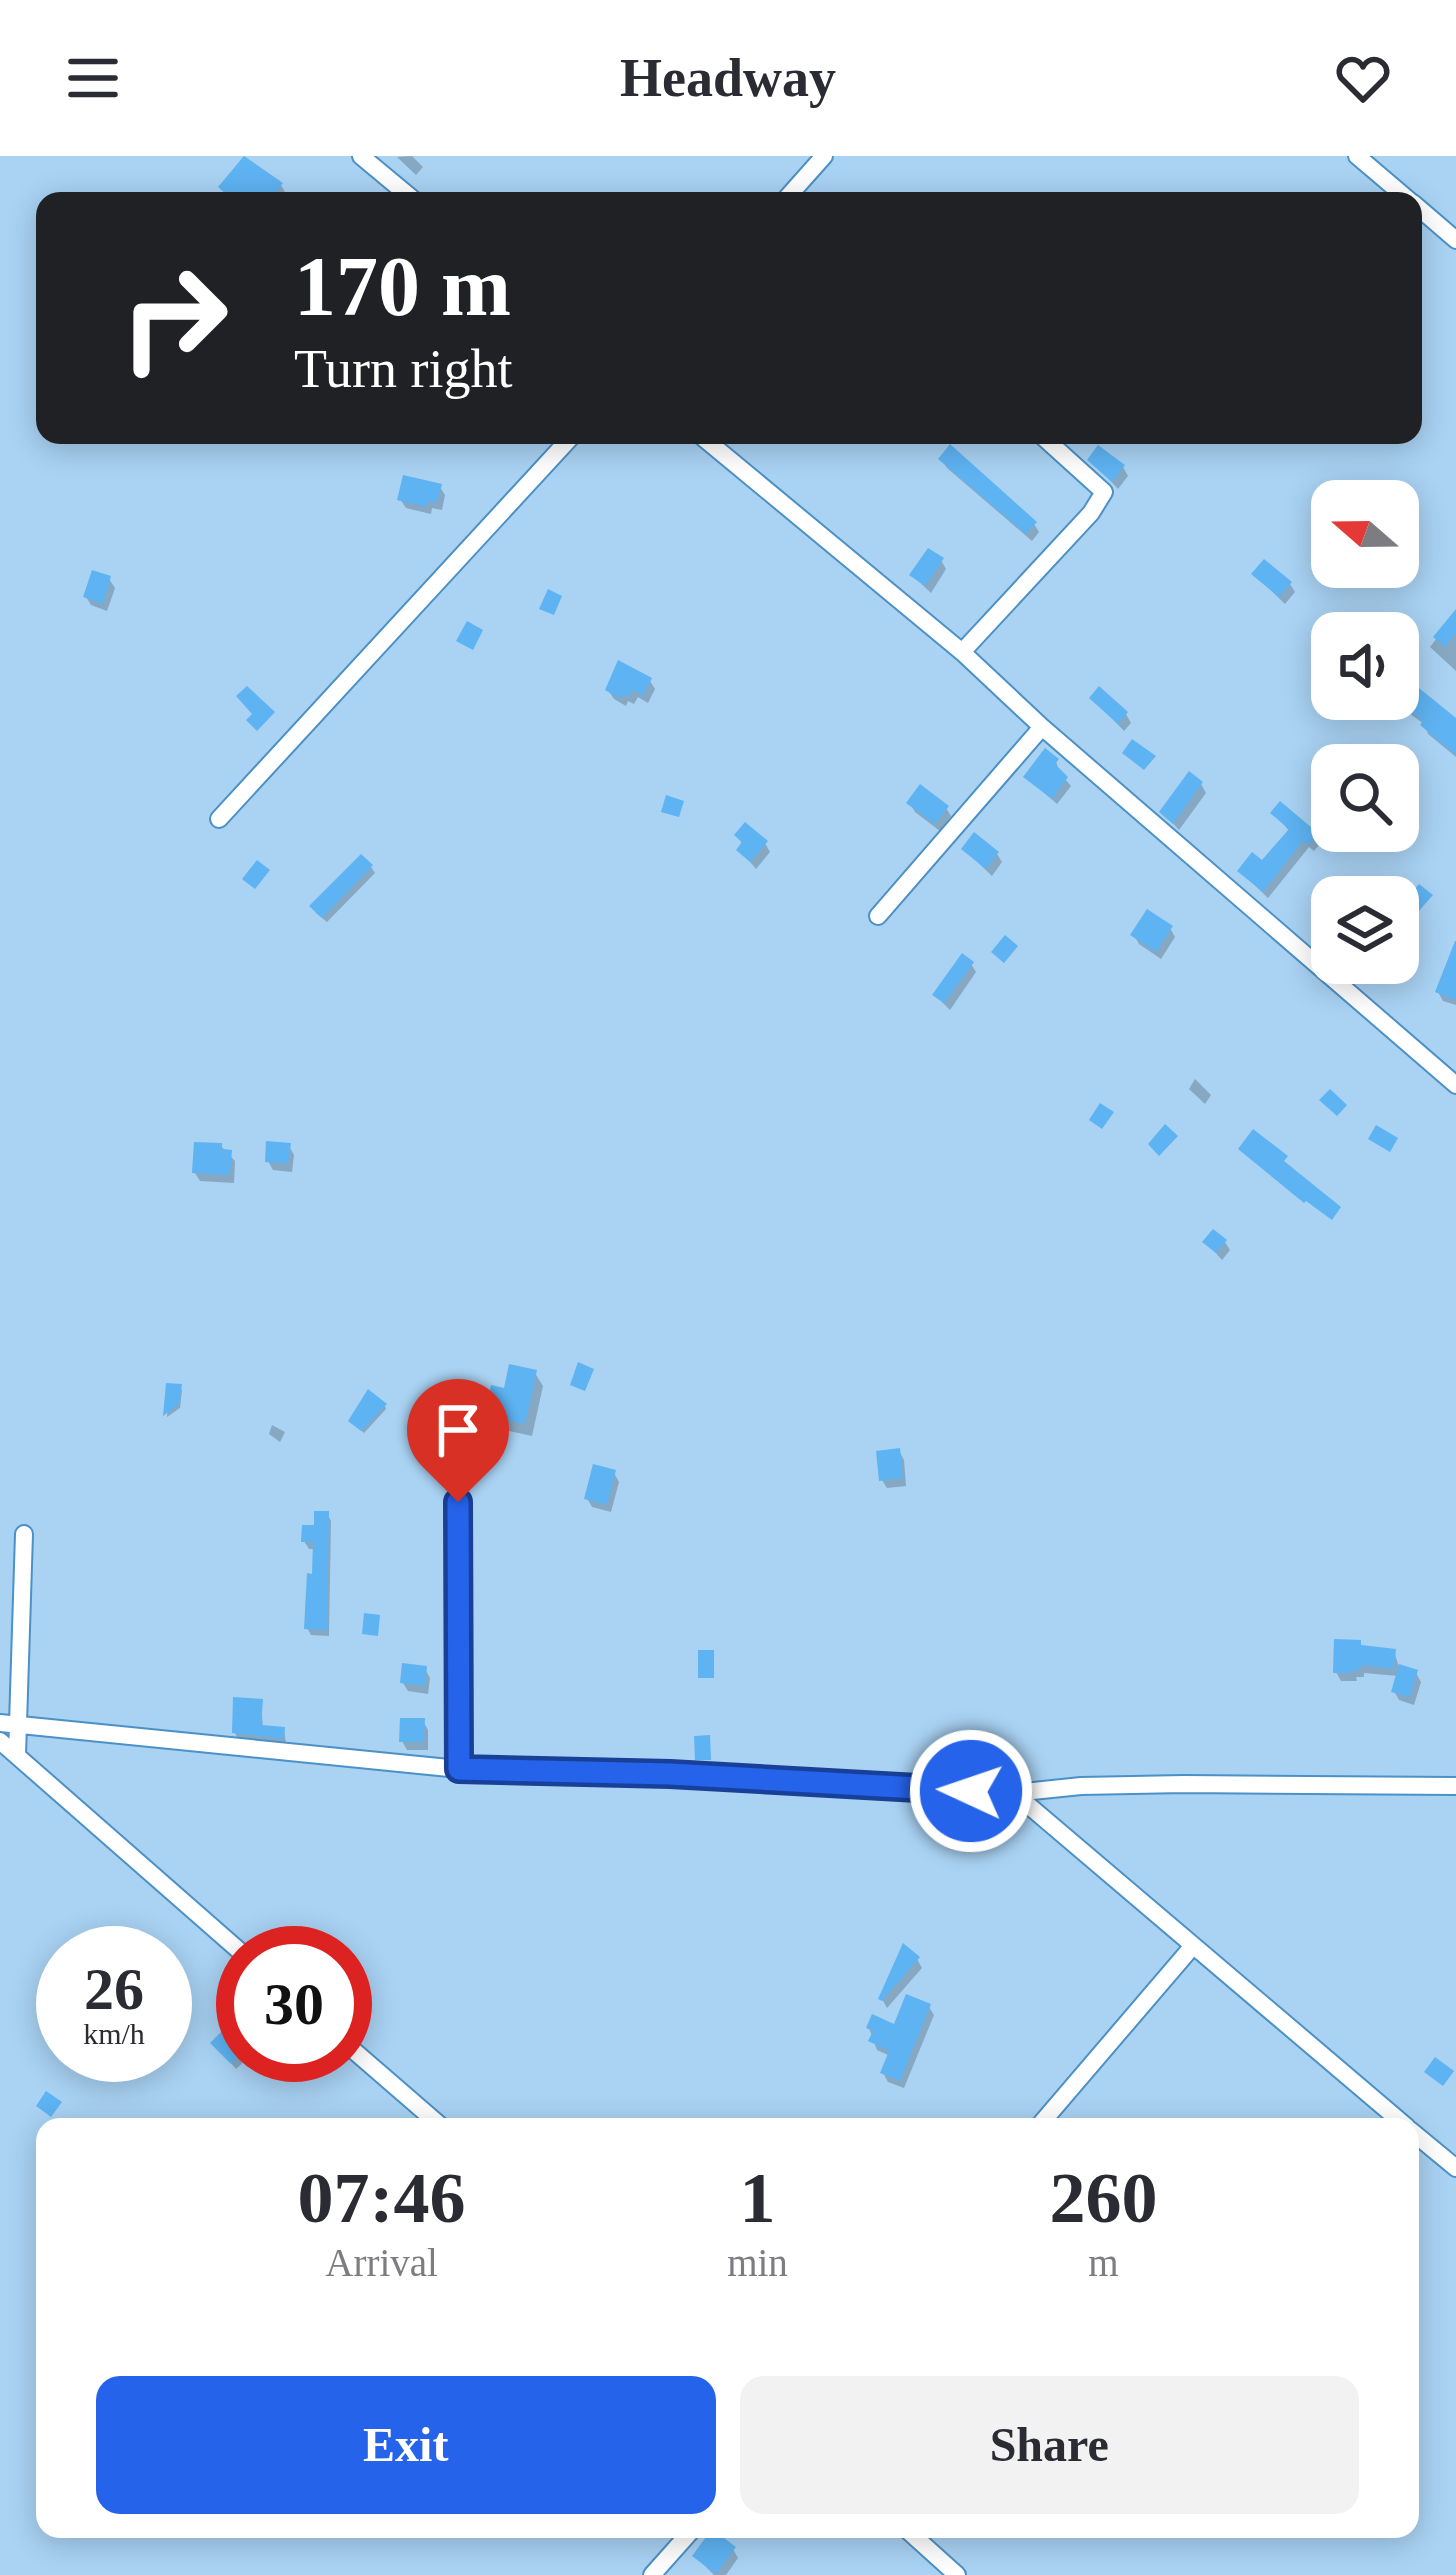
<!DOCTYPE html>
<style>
:root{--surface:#fff;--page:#f2f2f3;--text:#2b2b33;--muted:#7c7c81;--accent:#2563eb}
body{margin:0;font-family:"Times New Roman",serif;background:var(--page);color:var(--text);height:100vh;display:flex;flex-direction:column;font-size:45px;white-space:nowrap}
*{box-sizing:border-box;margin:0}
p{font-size:39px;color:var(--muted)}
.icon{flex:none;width:66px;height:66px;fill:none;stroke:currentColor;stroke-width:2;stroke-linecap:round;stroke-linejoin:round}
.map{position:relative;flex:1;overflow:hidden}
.details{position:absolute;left:36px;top:1962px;width:1383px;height:420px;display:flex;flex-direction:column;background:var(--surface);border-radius:24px;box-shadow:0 6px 30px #0003}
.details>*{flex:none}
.hud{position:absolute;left:36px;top:36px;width:1386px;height:252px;border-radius:24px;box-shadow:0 6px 30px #0003;background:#202124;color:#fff;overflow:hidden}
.needle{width:78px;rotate:290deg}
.controls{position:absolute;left:1311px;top:324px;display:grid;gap:24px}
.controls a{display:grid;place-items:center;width:108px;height:108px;border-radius:24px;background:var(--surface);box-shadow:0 6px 30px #0003;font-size:60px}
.speed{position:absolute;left:36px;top:1770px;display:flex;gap:24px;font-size:60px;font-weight:700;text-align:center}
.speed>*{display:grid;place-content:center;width:156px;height:156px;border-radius:50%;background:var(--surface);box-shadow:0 6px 30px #0003;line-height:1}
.speed small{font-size:30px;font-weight:400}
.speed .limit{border:18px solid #d22;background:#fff;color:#111}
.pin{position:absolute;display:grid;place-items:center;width:102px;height:102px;color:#fff;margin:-123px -51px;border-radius:50% 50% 50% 0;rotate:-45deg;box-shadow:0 0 12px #0007}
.pin .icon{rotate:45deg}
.me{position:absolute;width:132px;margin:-66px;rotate:273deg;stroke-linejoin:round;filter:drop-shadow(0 0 9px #0008)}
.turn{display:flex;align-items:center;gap:42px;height:252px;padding:0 60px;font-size:54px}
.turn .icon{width:156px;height:156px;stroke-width:2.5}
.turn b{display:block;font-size:84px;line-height:102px}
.eta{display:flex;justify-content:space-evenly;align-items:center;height:204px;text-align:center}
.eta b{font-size:72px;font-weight:700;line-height:84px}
.button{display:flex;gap:24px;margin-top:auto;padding:24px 60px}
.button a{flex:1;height:138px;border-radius:24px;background:var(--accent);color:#fff;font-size:48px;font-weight:700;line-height:138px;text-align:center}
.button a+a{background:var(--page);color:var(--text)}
header{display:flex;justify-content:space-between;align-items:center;height:156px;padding:0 60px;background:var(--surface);font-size:54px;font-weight:700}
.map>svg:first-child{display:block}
.shadow{fill:#0003}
.building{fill:#5eb3f2}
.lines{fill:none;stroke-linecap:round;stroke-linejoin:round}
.street-casing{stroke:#4b91c6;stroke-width:20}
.street{stroke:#fff;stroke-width:16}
.route-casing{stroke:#184099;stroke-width:30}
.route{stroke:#2563eb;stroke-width:21}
</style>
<header><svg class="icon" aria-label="menu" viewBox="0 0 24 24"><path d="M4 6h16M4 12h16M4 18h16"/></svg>Headway<svg class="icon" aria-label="heart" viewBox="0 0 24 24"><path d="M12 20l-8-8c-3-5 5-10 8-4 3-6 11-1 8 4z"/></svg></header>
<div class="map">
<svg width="1456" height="2419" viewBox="0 0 1456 2419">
<rect width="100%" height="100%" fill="#a9d2f3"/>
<path class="shadow" d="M412 0 423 11 416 19 397 1Z
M281 29 286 38 280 45H232L221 31Z
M942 303 1034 368 1039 376 1032 385 947 312Z
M1091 304 1123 311 1128 320 1118 333Z
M440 331 445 339 442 354 432 352 431 358 406 352 400 343Z
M941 404 946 413 931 437 912 419Z
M1255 419 1290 428 1295 436 1285 448Z
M109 423 115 432 107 455 91 449 86 441Z
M1453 461 1456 463V515L1430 491Z
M1398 522 1456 566V601L1428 578 1424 568 1392 545 1398 543Z
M650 525 655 533 648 547 638 541 634 548 628 545 626 550 614 543 608 534Z
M1093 543 1126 558 1131 567 1124 575Z
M1056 605 1059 616 1071 630 1057 648 1026 621Z
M1201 628 1206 637 1179 674 1163 656Z
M910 647 946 652 951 660 940 675 915 656Z
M1274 657 1316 679 1321 687 1314 695 1309 691 1268 742 1241 716 1263 708 1290 676Z
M737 679 765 687 770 696 756 713 740 694 743 690Z
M964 693 997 698 1002 706 992 720Z
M371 711 375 717 327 766 316 757 313 751Z
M1170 772 1175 781 1161 803 1139 788 1134 779Z
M971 808 976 816 950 854 935 839Z
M1456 820V849L1443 845 1438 836Z
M1195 923 1211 939 1205 948 1189 933Z
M221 990 235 1005 234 1027 200 1025 195 1017Z
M289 990 294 999 292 1016 273 1014 268 1005Z
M1206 1086H1225L1230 1094 1222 1104Z
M535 1217 543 1230 532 1280 496 1272 488 1259 506 1235Z
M169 1230 182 1234 180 1252 167 1261Z
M385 1250 386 1253 364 1277 354 1268Z
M272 1269 285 1276 280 1286 269 1278Z
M899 1295 904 1304 906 1330 887 1332 882 1324Z
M614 1317 619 1326 611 1356 592 1351 587 1342Z
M327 1358 331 1365 329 1480 311 1479 307 1472 316 1393H309L304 1385Z
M1363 1492 1394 1495 1399 1511 1416 1517 1421 1526 1414 1549 1399 1544 1394 1535 1398 1520 1364 1517V1521H1356L1357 1525H1341L1336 1516Z
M425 1513 430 1522 428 1538 408 1535 403 1527Z
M261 1546 263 1572 284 1574 286 1587 238 1583 235 1577Z
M423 1565 428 1574V1594H407L402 1585Z
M917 1803 922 1812 887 1852 882 1843Z
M929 1851 934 1859 904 1932 888 1926 883 1917 890 1900 877 1894 869 1872H896Z
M214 1888 243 1894 248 1902 236 1913Z
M733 2393 738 2402 726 2419H714L695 2400Z"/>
<path class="building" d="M244 0 283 27 269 45H234L218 31Z
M950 288 1037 366 1026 378 938 303Z
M1098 289 1125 309 1112 326 1087 304Z
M403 319 442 328 437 347 428 345 427 351 397 344Z
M928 392 944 402 925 430 909 419Z
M1264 403 1292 426 1279 441 1251 418Z
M92 414 111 420 103 448 83 441Z
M548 433 562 440 554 459 539 453Z
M1456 453V477L1445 491 1433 481Z
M467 465 483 474 473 494 456 485Z
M618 504 652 522 643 540 633 534 629 541 623 538 621 543 605 534Z
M1398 515 1456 562V599L1420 569 1423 565 1398 546Z
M247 530 275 556 257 575 246 564 252 558 236 540Z
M1099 530 1128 556 1118 568 1089 542Z
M1132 583 1156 600 1144 614 1122 597Z
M1045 592 1059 603 1055 608 1068 621 1052 643 1023 621Z
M1189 615 1203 626 1173 668 1159 656Z
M920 628 949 650 935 668 906 647Z
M666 639 684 645 679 661 661 656Z
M1280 645 1318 677 1308 689 1303 685 1263 736 1237 715 1252 696 1262 704 1289 673 1270 657Z
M745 666 768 685 750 706 736 694 742 686 734 679Z
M974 676 999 696 986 713 961 693Z
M361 698 373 709 322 762 309 750Z
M257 704 270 714 255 733 242 723Z
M1419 728 1433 739 1418 756 1405 745Z
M1147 753 1173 770 1156 796 1130 779Z
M1005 779 1018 790 1004 807 991 796Z
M1455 785H1456V844L1435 836Z
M962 797 974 806 944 847 932 839Z
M1330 933 1347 949 1337 960 1319 944Z
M1100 947 1114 956 1102 973 1089 964Z
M1165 968 1178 980 1159 1000 1148 988Z
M1376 969 1398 982 1390 996 1368 983Z
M1253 973 1288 1000 1284 1005 1341 1051 1332 1064 1306 1045 1304 1047 1238 993Z
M266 985 291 987 288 1008 265 1006Z
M194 986 222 987V993L232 994 230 1019 192 1017Z
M1213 1073 1227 1084 1216 1097 1202 1086Z
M578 1206 594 1213 585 1235 570 1229Z
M509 1208 537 1214 525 1268 485 1259 491 1229 504 1232Z
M166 1227 182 1228 179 1248 163 1260Z
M368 1233 387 1248 361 1275 348 1265Z
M900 1292 903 1322 879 1325 876 1295Z
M593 1308 616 1314 607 1349 584 1343Z
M314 1355H329L327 1474 304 1473 307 1417 312 1418 313 1386H301L302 1369H314Z
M364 1457 380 1459 378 1480 362 1478Z
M1334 1483 1361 1484V1489L1396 1493 1394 1513 1361 1509 1360 1514 1353 1513 1354 1517H1333Z
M698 1494H714V1522H698Z
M402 1507 427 1510 425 1530 400 1527Z
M1399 1508 1418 1514 1410 1541 1391 1536Z
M233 1541 263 1543 261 1569 285 1571 284 1583 232 1577Z
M400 1562H425L424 1586H399Z
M710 1579 711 1604H695L694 1580Z
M903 1787 920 1801 882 1845 878 1843Z
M906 1838 931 1848 900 1925 880 1917 889 1895 868 1885 873 1875 866 1872 872 1858 894 1868Z
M225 1872 243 1890V1896L231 1908 210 1887Z
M1435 1901 1454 1915 1443 1930 1424 1916Z
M46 1935 62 1946 51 1961 36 1950Z
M712 2373 736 2391 716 2418 692 2400Z"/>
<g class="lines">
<g class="street-casing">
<path id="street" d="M361 0 415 45
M1357 0 1410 45
M784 45 824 0
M1413 47 1456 84
M700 279 962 496 1042 571 1456 929
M962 496 1091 357 1104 336 1041 279
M219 663 573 279
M878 760 1042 571
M457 1345 459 1613
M0 1567 459 1613 670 1618 1014 1637 1081 1630 1184 1628 1456 1630
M0 1585 243 1798
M17 1599 24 1378
M1014 1637 1407 1971
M345 1887 442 1971
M1038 1971 1192 1791
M1410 1974 1456 2012
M906 2373 957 2419
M652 2419 693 2373"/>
</g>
<use href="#street" class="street"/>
</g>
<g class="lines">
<g class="route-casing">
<path id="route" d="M458 1346 459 1613 670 1618 971 1635"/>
</g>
<use href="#route" class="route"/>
</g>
</svg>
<div class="controls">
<a><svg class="needle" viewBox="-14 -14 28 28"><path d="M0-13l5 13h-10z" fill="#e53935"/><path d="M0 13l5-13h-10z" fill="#7c7c81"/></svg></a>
<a><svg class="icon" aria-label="sound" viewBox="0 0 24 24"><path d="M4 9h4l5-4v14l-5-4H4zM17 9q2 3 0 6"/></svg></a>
<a><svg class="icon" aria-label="search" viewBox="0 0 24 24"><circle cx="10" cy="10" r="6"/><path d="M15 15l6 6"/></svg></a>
<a><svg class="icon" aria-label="layers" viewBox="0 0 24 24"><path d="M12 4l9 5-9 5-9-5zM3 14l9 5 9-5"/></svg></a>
</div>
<div class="speed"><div>26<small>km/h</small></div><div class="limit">30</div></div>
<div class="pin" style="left:458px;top:1346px;background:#d93025"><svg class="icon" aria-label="arrive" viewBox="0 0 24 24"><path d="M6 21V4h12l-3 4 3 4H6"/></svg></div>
<svg class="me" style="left:971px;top:1635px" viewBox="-20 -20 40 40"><circle r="17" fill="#2563eb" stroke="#fff" stroke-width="3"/><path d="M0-11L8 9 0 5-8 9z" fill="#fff"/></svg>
<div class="hud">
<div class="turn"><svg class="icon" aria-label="right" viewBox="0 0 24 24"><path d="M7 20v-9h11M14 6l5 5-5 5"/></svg><div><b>170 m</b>Turn right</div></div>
</div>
<section class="details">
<div class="eta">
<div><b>07:46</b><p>Arrival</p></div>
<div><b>1</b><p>min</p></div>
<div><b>260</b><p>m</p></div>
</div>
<div class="button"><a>Exit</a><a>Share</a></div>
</section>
</div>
